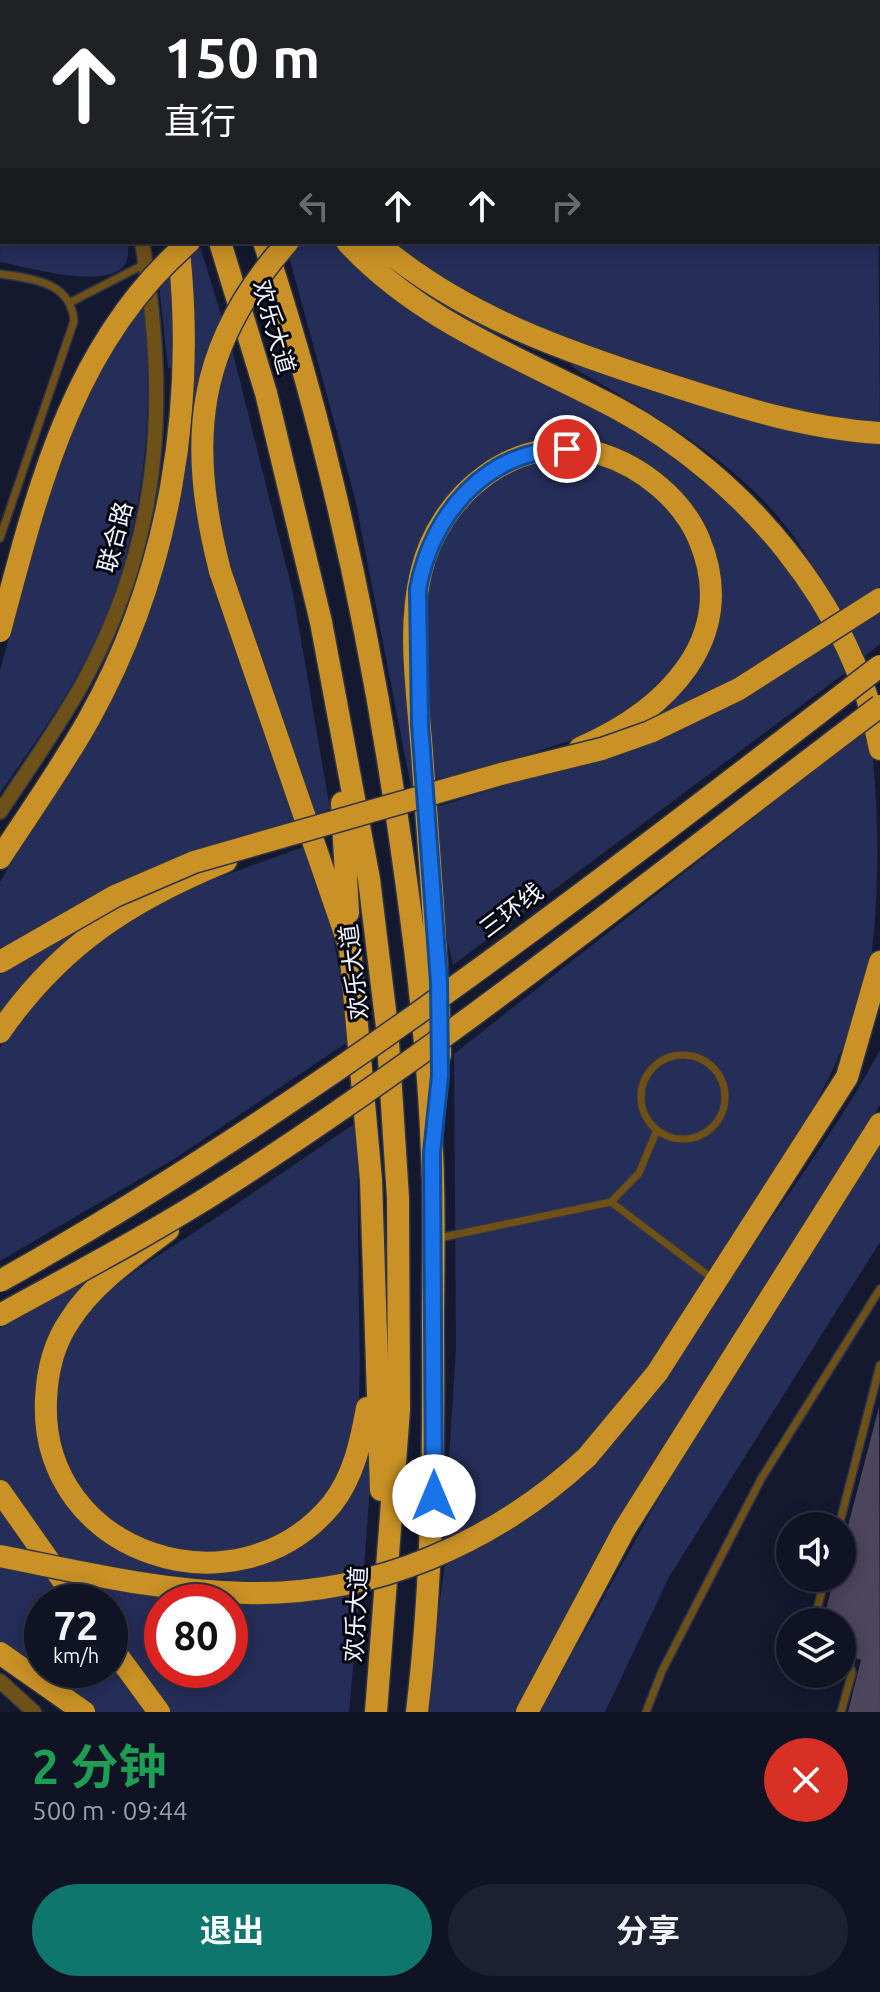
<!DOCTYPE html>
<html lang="zh">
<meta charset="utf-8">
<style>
:root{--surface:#0f1323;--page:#1d2030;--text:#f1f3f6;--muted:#9b9ea6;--line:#2f3241;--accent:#0f766e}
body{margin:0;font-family:Ubuntu,"Noto Sans SC",sans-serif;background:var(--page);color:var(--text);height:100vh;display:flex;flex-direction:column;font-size:30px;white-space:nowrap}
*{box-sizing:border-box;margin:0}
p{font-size:26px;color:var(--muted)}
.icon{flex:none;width:44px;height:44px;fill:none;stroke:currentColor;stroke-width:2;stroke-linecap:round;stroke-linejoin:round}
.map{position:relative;height:1712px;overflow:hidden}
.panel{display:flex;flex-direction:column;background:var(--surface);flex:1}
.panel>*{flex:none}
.hud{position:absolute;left:0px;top:0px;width:880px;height:244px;box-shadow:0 4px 20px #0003,0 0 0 2px var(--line);background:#202124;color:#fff;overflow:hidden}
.buttons{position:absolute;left:776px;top:1512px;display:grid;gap:16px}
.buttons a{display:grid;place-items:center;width:80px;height:80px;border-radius:50%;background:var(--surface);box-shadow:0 4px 20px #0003,0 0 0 2px var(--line);font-size:40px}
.speed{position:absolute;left:24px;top:1584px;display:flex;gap:16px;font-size:40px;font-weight:700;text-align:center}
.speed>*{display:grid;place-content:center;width:104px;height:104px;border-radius:50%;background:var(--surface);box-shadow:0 4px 20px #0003,0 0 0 2px var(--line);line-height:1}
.speed small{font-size:20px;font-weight:400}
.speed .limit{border:12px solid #d22;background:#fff;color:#111}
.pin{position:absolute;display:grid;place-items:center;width:68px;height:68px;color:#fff;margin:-34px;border:4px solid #fff;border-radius:50%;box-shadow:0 2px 8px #0007}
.me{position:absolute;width:88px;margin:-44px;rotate:0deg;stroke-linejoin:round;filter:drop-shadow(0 0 6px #0008)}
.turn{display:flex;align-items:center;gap:28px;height:168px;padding:0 32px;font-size:36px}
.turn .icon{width:104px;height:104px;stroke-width:2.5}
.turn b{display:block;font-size:56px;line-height:68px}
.lanes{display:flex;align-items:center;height:76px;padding:0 32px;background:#0003;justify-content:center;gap:40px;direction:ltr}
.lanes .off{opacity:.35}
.round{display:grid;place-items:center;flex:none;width:84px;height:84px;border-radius:42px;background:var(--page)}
.headline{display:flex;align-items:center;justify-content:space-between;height:136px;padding:0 32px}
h1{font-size:48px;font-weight:700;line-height:60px;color:#1e9e55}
.primary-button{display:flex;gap:16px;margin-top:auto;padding:16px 32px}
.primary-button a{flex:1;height:92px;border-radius:48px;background:var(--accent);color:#fff;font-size:32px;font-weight:700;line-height:92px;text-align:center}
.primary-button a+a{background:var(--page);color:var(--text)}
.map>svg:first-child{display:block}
.green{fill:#252d59;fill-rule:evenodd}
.building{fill:#4d455e}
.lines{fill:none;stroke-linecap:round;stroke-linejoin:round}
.service-casing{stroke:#2e3348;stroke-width:10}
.minor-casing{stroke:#2e3348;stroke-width:17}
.trunk-casing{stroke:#2e3348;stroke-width:25}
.service{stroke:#6e5019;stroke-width:7}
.minor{stroke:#6e5019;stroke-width:14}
.trunk{stroke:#ca9226;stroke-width:22}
.rail-casing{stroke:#838797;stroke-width:7}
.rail{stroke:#04050e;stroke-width:4;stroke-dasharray:12;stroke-linecap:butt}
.trunk-bridge-casing{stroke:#2e3348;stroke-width:25;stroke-linecap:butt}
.trunk-bridge{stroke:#ca9226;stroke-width:22}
.route-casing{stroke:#114b97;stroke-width:20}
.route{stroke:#1a73e8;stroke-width:14}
.labels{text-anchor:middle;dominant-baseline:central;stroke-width:6;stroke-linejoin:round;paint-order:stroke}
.street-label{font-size:24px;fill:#f0f3fd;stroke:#04050e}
</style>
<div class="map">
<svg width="880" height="1712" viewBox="0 0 880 1712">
<rect width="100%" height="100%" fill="#14192f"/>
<path class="green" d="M274 0H498L499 2H275Z
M2 137V242H128C128 250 129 260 124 266 103 290 28 267 0 262Z
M878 187 880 422C803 421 727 394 655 369 563 337 470 303 393 242H878Z
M300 242H337L686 464 741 514 785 566 823 625 745 675 662 716 660 712 694 674 720 600 721 585 719 569 646 464 506 451 454 487 432 519 424 538 419 785 411 787 355 498 288 253Z
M200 246 222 318 193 445 300 819C192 852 95 887 0 950V882L114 690 144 626 159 580 194 358 190 253Z
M174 269 175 367 168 368 159 284Z
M143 302C158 439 139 576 65 696 45 729 22 761 0 793V670L54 475 73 421 102 364Z
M231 345 293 593 330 809 315 814 234 585 220 531 210 448 216 395Z
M573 361 880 443V586L840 613C821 581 804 547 780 519 724 452 644 410 571 366Z
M552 459C579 460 606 462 629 476 719 531 721 639 640 705 594 742 492 763 434 780 426 678 395 532 506 473 520 466 537 463 552 459Z
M880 610V644L864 657 850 631Z
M835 642 849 670 453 965 447 938 436 807 621 750 753 692Z
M869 727C880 804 880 892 870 968 844 1070 794 1140 739 1227 694 1300 648 1378 588 1440 548 1482 497 1514 444 1539L456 1348 454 1054Z
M309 845 331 927 352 1039 174 1159 0 1261V1048L22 1013 45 985 110 932 187 889Z
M89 923 34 972 0 1016V974L30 952Z
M880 1050V1105L617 1523 514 1712H425L445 1563C604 1491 665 1378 757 1240 799 1178 845 1116 880 1050Z
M357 1122C358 1185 358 1247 359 1310 359 1352 363 1396 353 1437 315 1594 80 1589 59 1423 54 1389 59 1360 77 1330 105 1284 158 1257 202 1227 254 1192 306 1157 357 1122Z
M880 1143V1242L669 1577 605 1712H540L675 1469Z
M87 1281C74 1306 52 1324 42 1352 0 1491 135 1613 267 1560 286 1553 305 1545 320 1531 344 1507 355 1470 369 1440L373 1443 364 1569C255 1592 163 1576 55 1557L0 1481V1328Z
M0 1503 38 1554 0 1547Z
M0 1566 52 1578 70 1602H42V1669L0 1643Z
M71 1579 360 1590 349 1712H167L110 1632V1602H88ZM162 1602H230V1670H162Z
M110 1658 149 1712H97L44 1670H110Z"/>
<path class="building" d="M879 1407 880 1712H848L861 1660 842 1653V1622H823L834 1578H842V1549Z"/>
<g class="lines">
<g class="service-casing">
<path id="service" d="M0 274C31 279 71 281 74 321L0 538
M69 303 145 264
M641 1097a42 42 0 1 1 84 0a42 42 0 1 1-84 0Z
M611 1202 639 1173 657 1130
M439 1238 611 1202 713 1279
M839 1526 880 1365
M814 1622 825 1578
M646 1712 662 1671 761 1479 880 1289
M841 1712 852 1673 850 1665 842 1659"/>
</g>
<g class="minor-casing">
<path id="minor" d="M73 0 74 2
M0 812C29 768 60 725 85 679 162 536 169 398 142 242
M0 1681 34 1712"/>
</g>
<g class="trunk-casing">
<path id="trunk" d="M133 0 134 2
M195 0 196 2
M250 0 251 2
M878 173 880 174
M220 242 266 393 321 622 369 879 387 1027 398 1198 399 1410 376 1712
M264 242C327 432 369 627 398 824 414 933 428 1042 432 1152 435 1211 433 1271 433 1331 434 1459 432 1585 417 1712
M347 242C420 322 524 359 618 409 744 477 854 606 880 749
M376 242C462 316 567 352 674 386 742 408 809 429 880 433
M220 571 350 948 371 1180 381 1490
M342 803 348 913
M0 858C30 812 62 767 89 719 170 573 197 407 178 242
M0 1032C60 945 131 900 226 861
M440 1055C438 954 429 854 422 753 418 696 407 630 421 573 439 494 518 429 601 454 642 467 682 499 699 539 741 639 665 711 580 748
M168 1230C134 1256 93 1283 70 1320 54 1343 47 1373 46 1400 39 1554 237 1619 332 1504 354 1476 361 1441 367 1408
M587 1457 657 1373 847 1077 880 962
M0 1491 78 1602
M110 1645 159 1712
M0 1653 84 1712
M527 1712 624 1530 880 1124"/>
</g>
<use href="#service" class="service"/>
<use href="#minor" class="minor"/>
<use href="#trunk" class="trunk"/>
<g class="rail-casing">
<path id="rail" d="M42 2 45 0
M60 2 63 0
M91 2 94 0
M145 2 148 0
M162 2 165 0
M0 35 2 34
M0 50 2 48
M0 64 2 62
M0 125 2 123"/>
</g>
<use href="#rail" class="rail"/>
<g class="trunk-bridge-casing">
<path id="trunk-bridge" d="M220 571C187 441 195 345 288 242
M0 631C38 488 73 342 189 242
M0 962 115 896 194 862 501 774 602 749 650 732 739 689 880 599
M0 1281C312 1107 597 883 880 666
M0 1315C76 1273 153 1233 226 1186 454 1040 665 868 880 706
M0 1556C81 1572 163 1592 246 1593 373 1596 495 1543 587 1457"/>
</g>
<use href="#trunk-bridge" class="trunk-bridge"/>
</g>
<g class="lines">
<g class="route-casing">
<path id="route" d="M434 1496 432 1152 440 1076 439 982 420 724 418 589C432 514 486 450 567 449"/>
</g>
<use href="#route" class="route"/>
</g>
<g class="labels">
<g class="street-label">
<text transform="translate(274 327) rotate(74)">欢乐大道</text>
<text transform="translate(115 537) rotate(-75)">联合路</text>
<text transform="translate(511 910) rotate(-37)">三环线</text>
<text transform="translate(354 972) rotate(-97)">欢乐大道</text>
<text transform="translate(356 1614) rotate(-87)">欢乐大道</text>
</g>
</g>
</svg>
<div class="buttons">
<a><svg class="icon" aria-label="sound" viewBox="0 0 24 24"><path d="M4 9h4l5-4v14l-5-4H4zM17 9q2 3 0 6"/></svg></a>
<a><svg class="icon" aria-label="layers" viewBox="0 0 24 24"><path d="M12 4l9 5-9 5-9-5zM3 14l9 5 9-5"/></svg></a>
</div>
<div class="speed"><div>72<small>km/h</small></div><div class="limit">80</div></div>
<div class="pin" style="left:567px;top:449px;background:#d93025"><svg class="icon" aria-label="arrive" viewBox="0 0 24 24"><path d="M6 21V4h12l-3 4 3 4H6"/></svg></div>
<svg class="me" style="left:434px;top:1496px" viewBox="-20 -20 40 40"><circle r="19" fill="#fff"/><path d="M0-13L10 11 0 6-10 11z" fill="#1a73e8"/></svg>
<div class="hud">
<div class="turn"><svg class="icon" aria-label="ahead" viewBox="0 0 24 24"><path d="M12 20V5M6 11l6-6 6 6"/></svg><div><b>150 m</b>直行</div></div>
<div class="lanes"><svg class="icon off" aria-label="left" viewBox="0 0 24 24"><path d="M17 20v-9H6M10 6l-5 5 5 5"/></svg><svg class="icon" aria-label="ahead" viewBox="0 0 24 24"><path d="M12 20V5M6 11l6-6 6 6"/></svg><svg class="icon" aria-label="ahead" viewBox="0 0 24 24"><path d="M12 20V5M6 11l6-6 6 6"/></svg><svg class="icon off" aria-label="right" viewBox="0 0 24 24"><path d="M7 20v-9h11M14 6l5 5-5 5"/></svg></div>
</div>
</div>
<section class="panel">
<div class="headline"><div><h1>2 分钟</h1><p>500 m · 09:44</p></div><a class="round" style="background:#d93025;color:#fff"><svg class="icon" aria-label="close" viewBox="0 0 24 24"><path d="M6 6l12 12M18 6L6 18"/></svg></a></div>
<div class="primary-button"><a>退出</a><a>分享</a></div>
</section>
